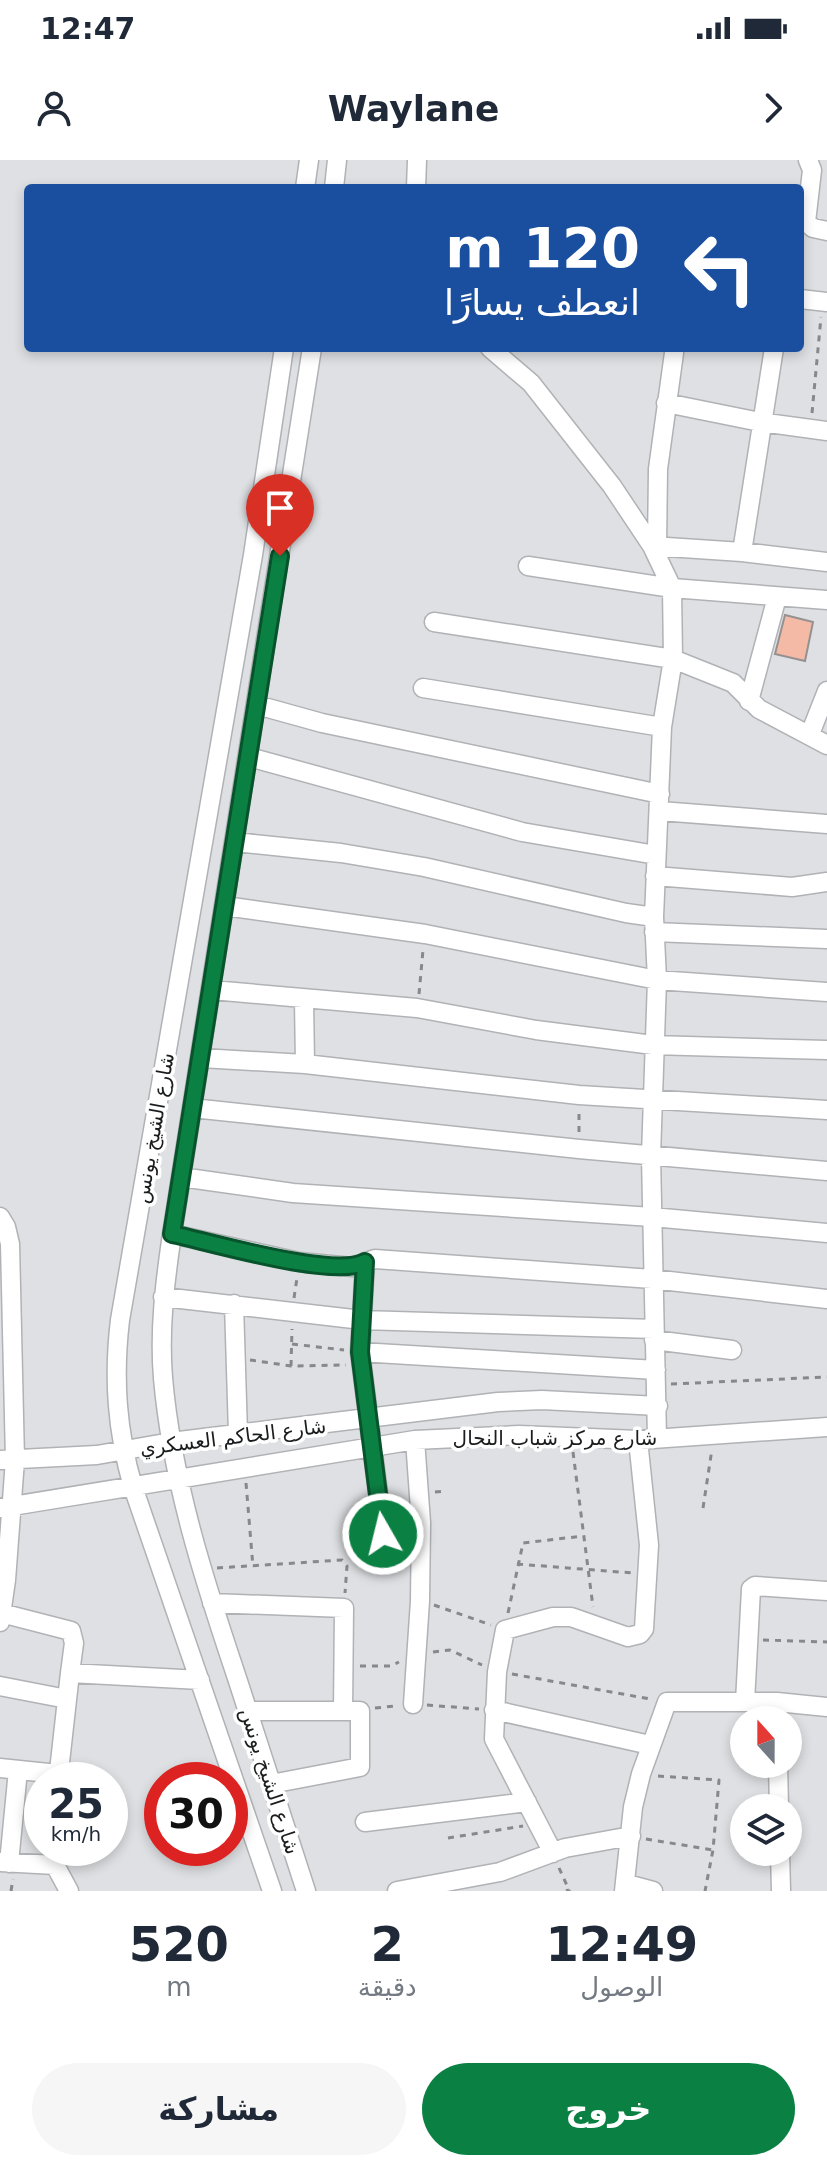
<!DOCTYPE html>
<html lang="ar">
<meta charset="utf-8">
<style>
:root{--surface:#fff;--page:#f6f6f7;--text:#1f2937;--muted:#747a83;--accent:#0b8043}
body{margin:0;font-family:"DejaVu Sans",Cairo,sans-serif;background:var(--page);color:var(--text);direction:rtl;height:100vh;display:flex;flex-direction:column;font-size:30px;white-space:nowrap}
*{box-sizing:border-box;margin:0}
p{font-size:26px;color:var(--muted)}
.icon{flex:none;width:44px;height:44px;fill:none;stroke:currentColor;stroke-width:2;stroke-linecap:round;stroke-linejoin:round}
.map{position:relative;height:1731px;overflow:hidden;direction:ltr}
.panel{display:flex;flex-direction:column;background:var(--surface);flex:1}
.panel>*{flex:none}
.banner{position:absolute;left:24px;top:24px;width:780px;height:168px;border-radius:8px;box-shadow:0 4px 12px #0003;direction:rtl;background:#1a4fa0;color:#fff;overflow:hidden}
.needle{width:52px;rotate:339deg}
.controls{position:absolute;left:730px;top:1546px;display:grid;gap:16px}
.controls a{display:grid;place-items:center;width:72px;height:72px;border-radius:50%;background:var(--surface);box-shadow:0 4px 12px #0003;font-size:40px}
.speed{position:absolute;left:24px;top:1602px;display:flex;gap:16px;font-size:40px;font-weight:700;text-align:center}
.speed>*{display:grid;place-content:center;width:104px;height:104px;border-radius:50%;background:var(--surface);box-shadow:0 4px 12px #0003;line-height:1}
.speed small{font-size:20px;font-weight:400}
.speed .limit{border:12px solid #d22;background:#fff;color:#111}
.pin{position:absolute;display:grid;place-items:center;width:68px;height:68px;color:#fff;margin:-82px -34px;border-radius:50% 50% 50% 0;rotate:-45deg;box-shadow:0 0 8px #0007}
.pin .icon{rotate:45deg}
.me{position:absolute;width:88px;margin:-44px;rotate:352deg;stroke-linejoin:round;filter:drop-shadow(0 0 6px #0008)}
.turn{display:flex;align-items:center;gap:28px;height:168px;padding:0 32px;font-size:36px}
.turn .icon{width:104px;height:104px;stroke-width:2.5}
.turn b{display:block;font-size:56px;line-height:68px}
.eta{display:flex;justify-content:space-evenly;align-items:center;height:136px;text-align:center}
.eta b{font-size:48px;font-weight:600;line-height:56px}
.action{display:flex;gap:16px;margin-top:auto;padding:16px 32px}
.action a{flex:1;height:92px;border-radius:48px;background:var(--accent);color:#fff;font-size:32px;font-weight:600;line-height:92px;text-align:center}
.action a+a{background:var(--page);color:var(--text)}
.status{display:flex;justify-content:space-between;align-items:center;height:56px;padding:0 40px;background:var(--surface);direction:ltr}
.status svg{height:22px;fill:currentColor}
header{display:flex;justify-content:space-between;align-items:center;height:104px;padding:0 32px;background:var(--surface);font-size:36px;font-weight:600}
.map>svg:first-child{display:block}
.building{fill:#f5baa6;stroke:#959190;stroke-width:2}
.lines{fill:none;stroke-linecap:round;stroke-linejoin:round}
.minor-casing{stroke:#b0b2b5;stroke-width:21}
.path{stroke:#86888a;stroke-width:3;stroke-dasharray:6 6;stroke-linecap:butt}
.minor{stroke:#fff;stroke-width:18}
.route-casing{stroke:#07532c;stroke-width:20}
.route{stroke:#0b8043;stroke-width:14}
.labels{text-anchor:middle;dominant-baseline:central;stroke-width:7;stroke-linejoin:round;paint-order:stroke}
.street-label{font-size:20px;fill:#1b1c1d;stroke:#fff}
</style>
<div class="status"><b>12:47</b><svg viewBox="0 0 49 12"><path d="M0 12V9h3v3zM5 12V6h3v6zM10 12V3h3v9zM15 12V0h3v12zM26 1h20v11H26zM47 4h2v5h-2z"/></svg></div>
<header><svg class="icon" aria-label="forward" viewBox="0 0 24 24"><path d="M9 5l7 7-7 7"/></svg>Waylane<svg class="icon" aria-label="person" viewBox="0 0 24 24"><circle cx="12" cy="8" r="4"/><path d="M4 21q1-7 8-7t8 7"/></svg></header>
<div class="map">
<svg width="827" height="1731" viewBox="0 0 827 1731">
<rect width="100%" height="100%" fill="#dee0e3"/>
<path class="building" d="M785 455 813 462 805 501 775 494Z"/>
<g class="lines">
<g class="minor-casing">
<path id="minor" d="M808 0 812 10 806 62 813 68 827 71
M305 28 309 0
M334 28 337 0
M416 28 417 0
M800 139 827 142
M490 188 531 223 612 326 652 386 672 428 673 499 662 567 654 757 657 820 651 996 657 1278
M666 243 760 262 827 271
M652 386 742 392 827 402
M657 387 658 309 674 193
M742 392 774 188
M528 406 672 428 827 440
M434 462 673 499 733 523 759 549 827 585
M423 528 662 567
M749 541 777 437
M257 545 322 563 660 634
M810 574 827 531
M249 597 522 672 656 695
M660 651 827 664
M235 682 341 693 424 707 626 753 654 757
M655 716 792 727 827 722
M225 746 425 774 657 820 827 832
M654 772 827 779
M212 830 417 848 536 870 653 885 827 890
M304 840 305 904
M201 898 305 904 579 935 827 950
M192 948 579 989 827 1011
M181 1017 293 1033 652 1057 827 1073
M0 1057 6 1067 10 1084 15 1300 6 1420 0 1462
M172 1074 299 1102 352 1107 375 1099 652 1119 827 1139
M365 1102 360 1192 387 1403
M163 1137 362 1160 654 1169
M234 1144 238 1274
M654 1180 732 1190
M360 1192 656 1210
M0 1300 97 1295 171 1282 498 1242 542 1240 658 1246
M0 1348 415 1280 519 1275 638 1280 827 1267
M212 1443 344 1448 343 1551
M1 1453 71 1471 74 1483 70 1513
M0 1526 67 1539
M745 1542 751 1429 755 1426 827 1431
M413 1544 420 1441 421 1363 415 1280
M494 1550 650 1585
M248 1551H360V1607L271 1624
M778 1604 779 1648
M0 1608 58 1614
M58 1620 70 1513 200 1520
M365 1662 527 1642
M780 1692 781 1731
M553 1693 494 1579 497 1512 505 1470 553 1457H571L628 1477 640 1474 644 1469 649 1385 638 1280
M0 1702 55 1705 56 1688
M9 1703 18 1610
M55 1705 69 1731
M627 1724 653 1731
M272 1731 133 1327C117 1271 113 1219 120 1160L253 395 284 188
M306 1731C283 1660 260 1589 237 1518 204 1420 172 1321 163 1218 159 1169 165 1122 172 1074L312 188
M397 1731 500 1712 565 1688 631 1676
M624 1731 633 1647 641 1614 667 1542H777L827 1547"/>
</g>
<path class="path" d="M812 253 821 157
M419 834 423 790
M579 972V951
M294 1138 297 1118
M292 1184 344 1190
M250 1200 291 1206 346 1205
M291 1206 292 1169
M671 1224 827 1217
M573 1292 593 1447
M246 1323 253 1407
M435 1332 447 1331
M703 1348 712 1289
M517 1404 633 1413
M217 1408 342 1400 347 1406 345 1433
M434 1445 491 1465
M508 1453 523 1383 583 1376
M763 1480 827 1482
M433 1492 450 1490 482 1505
M360 1506H390L399 1502
M512 1514 650 1539
M427 1545 479 1549
M375 1548 396 1546
M658 1616 719 1620 713 1690 705 1731
M448 1678 523 1666
M646 1679 713 1690
M559 1708 569 1730 566 1731
M11 1731 13 1719"/>
<use href="#minor" class="minor"/>
</g>
<g class="lines">
<g class="route-casing">
<path id="route" d="M280 396 172 1074C211 1082 334 1119 365 1102L360 1192 383 1374"/>
</g>
<use href="#route" class="route"/>
</g>
<g class="labels">
<g class="street-label">
<text transform="translate(154 968) rotate(-80)">شارع الشيخ يونس</text>
<text transform="translate(233 1277) rotate(-7)">شارع الحاكم العسكري</text>
<text x="555" y="1278">شارع مركز شباب النحال</text>
<text transform="translate(270 1621) rotate(72)">شارع الشيخ يونس</text>
</g>
</g>
</svg>
<div class="controls">
<a><svg class="needle" viewBox="-14 -14 28 28"><path d="M0-13l5 13h-10z" fill="#e53935"/><path d="M0 13l5-13h-10z" fill="#747a83"/></svg></a>
<a><svg class="icon" aria-label="layers" viewBox="0 0 24 24"><path d="M12 4l9 5-9 5-9-5zM3 14l9 5 9-5"/></svg></a>
</div>
<div class="speed"><div>25<small>km/h</small></div><div class="limit">30</div></div>
<div class="pin" style="left:280px;top:396px;background:#d93025"><svg class="icon" aria-label="arrive" viewBox="0 0 24 24"><path d="M6 21V4h12l-3 4 3 4H6"/></svg></div>
<svg class="me" style="left:383px;top:1374px" viewBox="-20 -20 40 40"><circle r="17" fill="#0b8043" stroke="#fff" stroke-width="3"/><path d="M0-11L8 9 0 5-8 9z" fill="#fff"/></svg>
<div class="banner">
<div class="turn"><svg class="icon" aria-label="left" viewBox="0 0 24 24"><path d="M17 20v-9H6M10 6l-5 5 5 5"/></svg><div><b>120 m</b>انعطف يسارًا</div></div>
</div>
</div>
<section class="panel">
<div class="eta">
<div><b>12:49</b><p>الوصول</p></div>
<div><b>2</b><p>دقيقة</p></div>
<div><b>520</b><p>m</p></div>
</div>
<div class="action"><a>خروج</a><a>مشاركة</a></div>
</section>
